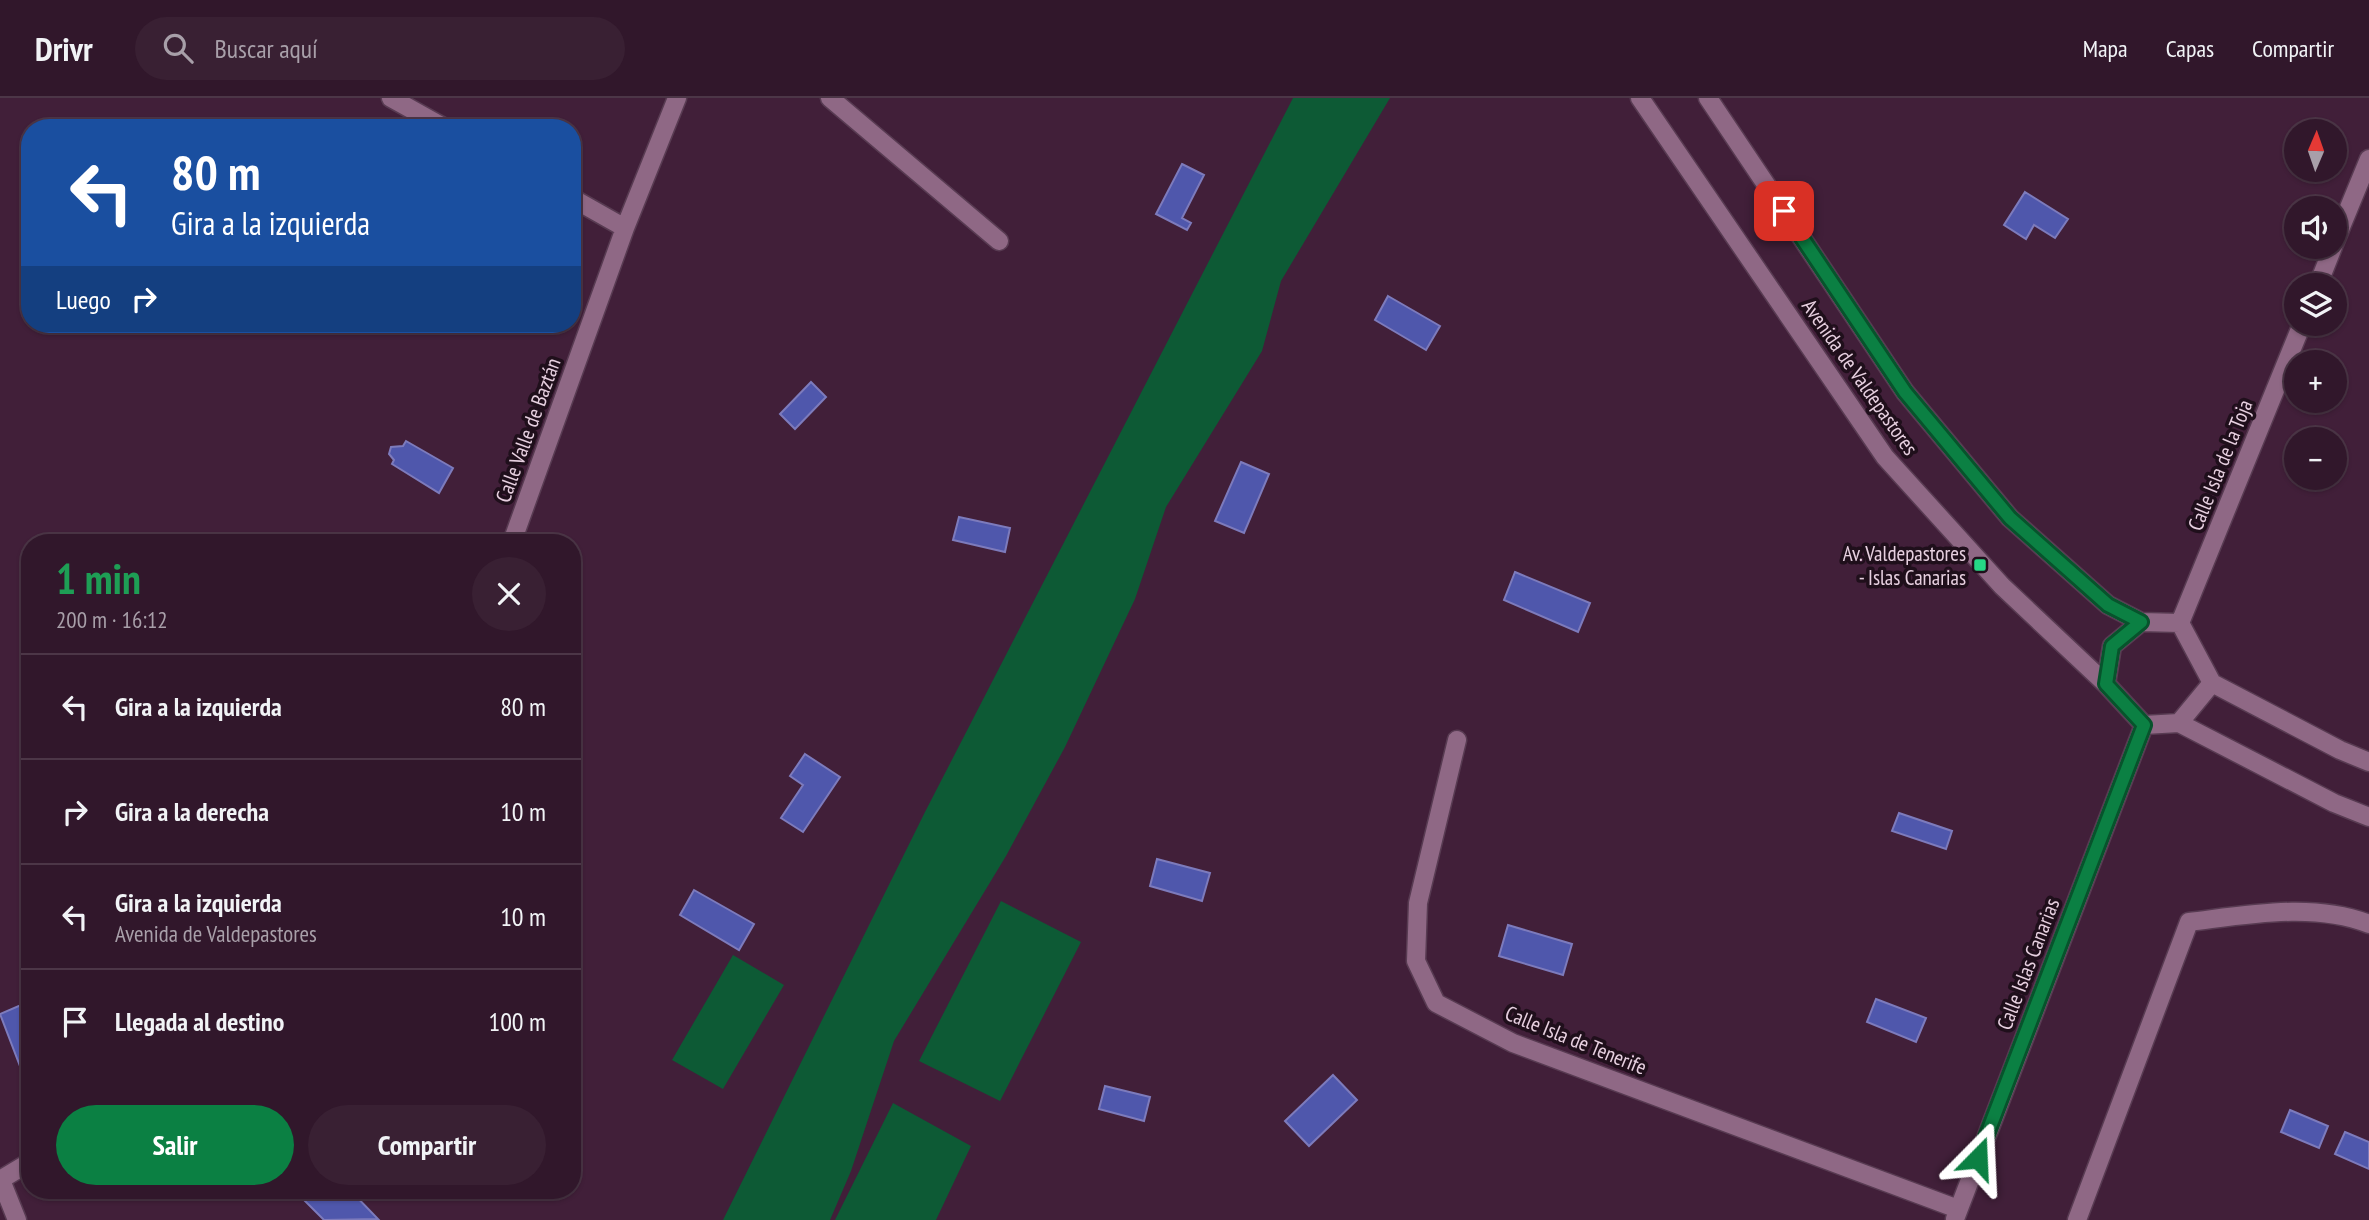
<!DOCTYPE html>
<html lang="es">
<meta charset="utf-8">
<style>
:root{--surface:#31172b;--page:#392033;--text:#f1f3f6;--muted:#a89fa9;--line:#4c3647;--accent:#0b8043}
body{margin:0;font-family:"PT Sans Narrow",sans-serif;background:var(--page);color:var(--text);height:100vh;display:flex;flex-direction:column;font-size:26px;white-space:nowrap}
*{box-sizing:border-box;margin:0}
p{font-size:23px;color:var(--muted)}
.icon{flex:none;width:38px;height:38px;fill:none;stroke:currentColor;stroke-width:2;stroke-linecap:round;stroke-linejoin:round}
.map{position:relative;flex:1;overflow:hidden}
.details{position:absolute;left:21px;top:436px;width:560px;height:665px;display:flex;flex-direction:column;background:var(--surface);border-radius:28px;box-shadow:0 2px 5px #0004,0 0 0 2px var(--line)}
.details>*{flex:none}
.top-card{position:absolute;left:21px;top:21px;width:560px;height:214px;border-radius:28px;box-shadow:0 2px 5px #0004,0 0 0 2px var(--line);background:#1a4fa0;color:#fff;overflow:hidden}
.needle{width:46px;rotate:2deg}
.controls{position:absolute;left:2284px;top:21px;display:grid;gap:14px}
.controls a{display:grid;place-items:center;width:63px;height:63px;border-radius:50%;background:var(--surface);box-shadow:0 2px 5px #0004,0 0 0 2px var(--line);font-size:35px}
.pin{position:absolute;display:grid;place-items:center;width:60px;height:60px;color:#fff;margin:-30px;border-radius:14px;box-shadow:0 4px 10px #0006}
.me{position:absolute;width:77px;margin:-38px;rotate:21deg;stroke-linejoin:round;filter:drop-shadow(0 0 5px #0008)}
.turn{display:flex;align-items:center;gap:24px;height:147px;padding:0 35px;font-size:32px}
.turn .icon{width:91px;height:91px;stroke-width:2.5}
.turn b{display:block;font-size:49px;line-height:60px}
.then{display:flex;align-items:center;height:66px;padding:0 35px;background:#0003;gap:14px;font-size:26px}
.round{display:grid;place-items:center;flex:none;width:74px;height:74px;border-radius:37px;background:var(--page)}
.summary{display:flex;align-items:center;justify-content:space-between;height:119px;padding:0 35px}
h1{font-size:42px;font-weight:800;line-height:52px;color:#1e9e55}
.primary-button{display:flex;gap:14px;margin-top:auto;padding:14px 35px}
.primary-button a{flex:1;height:80px;border-radius:42px;background:var(--accent);color:#fff;font-size:28px;font-weight:800;line-height:80px;text-align:center}
.primary-button a+a{background:var(--page);color:var(--text)}
ul{padding:0;list-style:none}
li{display:flex;align-items:center;gap:21px;height:105px;padding:0 35px;border-top:2px solid var(--line)}
li div{flex:1}
li b{display:block;font-size:26px}
li em{font-style:normal}
header{display:flex;align-items:center;gap:42px;box-sizing:border-box;height:98px;padding:0 35px;background:var(--surface);border-bottom:2px solid var(--line)}
header strong{font-size:33px}
nav{display:flex;gap:38px;margin-inline-start:auto;font-size:24px}
.search{width:490px;height:63px;background:var(--page);display:flex;align-items:center;gap:18px;box-sizing:border-box;padding:0 24px;border-radius:38px;color:var(--muted);font-size:26px}
.map>svg:first-child{display:block}
.green{fill:#0d5a35}
.water{fill:#4f57ac;stroke:#7d7bbc;stroke-width:2}
.lines{fill:none;stroke-linecap:round;stroke-linejoin:round}
.minor-casing{stroke:#583b52;stroke-width:21}
.minor{stroke:#8f6885;stroke-width:18}
.route-casing{stroke:#07532c;stroke-width:18}
.route{stroke:#0b8043;stroke-width:12}
.poi-dot{fill:#25d886;stroke:#1f0f1b;stroke-width:2.5}
.labels{text-anchor:middle;dominant-baseline:central;stroke-width:7;stroke-linejoin:round;paint-order:stroke}
.street-label{font-size:21px;fill:#e7d0e0;stroke:#1f0f1b}
.poi-label{font-size:21px;fill:#e7d0e0;stroke:#1f0f1b;text-anchor:end}
</style>
<header>
<strong>Drivr</strong>
<div class="search"><svg class="icon" aria-label="search" viewBox="0 0 24 24"><circle cx="10" cy="10" r="6"/><path d="M15 15l6 6"/></svg>Buscar aquí</div>
<nav><a>Mapa</a><a>Capas</a><a>Compartir</a></nav>
</header>
<div class="map">
<svg width="2369" height="1122" viewBox="0 0 2369 1122">
<rect width="100%" height="100%" fill="#411f39"/>
<path class="green" d="M1293 0H1390L1281 183 1262 253 1166 409 1135 501 1065 649 1006 758 894 943 851 1073 830 1122H723L925 714Z
M1001 803 1081 844 1000 1003 919 963Z
M733 857 784 887 723 991 672 962Z
M893 1005 971 1048 936 1122H835Z"/>
<path class="water" d="M1182 66 1204 77 1182 120 1191 125 1187 132 1156 116Z
M2025 94 2068 121 2055 140 2034 127 2026 141 2004 127Z
M1388 198 1440 228 1426 252 1375 222Z
M811 284 826 299 795 331 780 316Z
M406 343 453 370 439 395 392 366 394 362 389 356 391 349 403 348Z
M1241 364 1269 376 1244 435 1215 423Z
M959 419 1010 430 1005 454 953 442Z
M1515 474 1590 505 1578 534 1504 502Z
M805 656 840 679 803 734 781 720 803 687 790 678Z
M1899 715 1952 733 1946 751 1892 733Z
M1157 761 1210 775 1202 803 1150 788Z
M694 792 754 826 739 852 680 817Z
M1508 827 1572 846 1563 877 1499 858Z
M1876 901 1926 920 1916 944 1867 924Z
M28 904 30 973 23 976 0 916Z
M1333 977 1357 1002 1309 1048 1285 1023Z
M1105 988 1150 999 1144 1023 1099 1011Z
M2290 1012 2328 1028 2319 1050 2281 1034Z
M2345 1034 2369 1044V1071L2335 1056Z
M294 1092H350L378 1121 324 1122Z"/>
<g class="lines">
<g class="minor-casing">
<path id="minor" d="M391 0 445 30
M830 0 999 143
M1640 0 1885 359 2002 488 2106 586 2144 627
M1708 0 1905 294 2010 420 2108 507 2141 524
M572 100 625 130
M2334 146 2369 61
M2318 187 2333 149
M512 444 625 130 677 0
M2180 525 2302 226
M2180 525 2212 585
M2212 585 2340 652 2369 664
M2106 586 2112 548 2141 524 2180 525
M2179 625 2334 705 2369 719
M2144 627 2179 625 2212 585
M1457 642 1418 805 1416 863 1436 905 1513 945 1958 1111
M0 1082 30 1064
M1 1082 17 1122
M1955 1121 2144 627
M2077 1122 2189 824C2247 817 2314 804 2369 826"/>
</g>
<use href="#minor" class="minor"/>
</g>
<g class="lines">
<g class="route-casing">
<path id="route" d="M1784 113 1905 294 2010 420 2108 507 2141 524 2112 548 2106 586 2144 627 1978 1060"/>
</g>
<use href="#route" class="route"/>
</g>
<rect class="poi-dot" x="1973" y="460" width="14" height="14" rx="3.5"/>
<g class="labels">
<g class="street-label">
<text transform="translate(1860 279) rotate(55)">Avenida de Valdepastores</text>
<text transform="translate(528 332) rotate(-70)">Calle Valle de Baztán</text>
<text transform="translate(2220 367) rotate(-68)">Calle Isla de la Toja</text>
<text transform="translate(2028 866) rotate(-69)">Calle Islas Canarias</text>
<text transform="translate(1576 942) rotate(22)">Calle Isla de Tenerife</text>
</g>
<g class="poi-label">
<text x="1966" y="455">Av. Valdepastores<tspan x="1966" dy="24">- Islas Canarias</tspan></text>
</g>
</g>
</svg>
<div class="controls">
<a><svg class="needle" viewBox="-14 -14 28 28"><path d="M0-13l5 13h-10z" fill="#e53935"/><path d="M0 13l5-13h-10z" fill="#a89fa9"/></svg></a>
<a><svg class="icon" aria-label="sound" viewBox="0 0 24 24"><path d="M4 9h4l5-4v14l-5-4H4zM17 9q2 3 0 6"/></svg></a>
<a><svg class="icon" aria-label="layers" viewBox="0 0 24 24"><path d="M12 4l9 5-9 5-9-5zM3 14l9 5 9-5"/></svg></a>
<a>+</a>
<a>−</a>
</div>
<div class="pin" style="left:1784px;top:113px;background:#d93025"><svg class="icon" aria-label="arrive" viewBox="0 0 24 24"><path d="M6 21V4h12l-3 4 3 4H6"/></svg></div>
<svg class="me" style="left:1978px;top:1060px" viewBox="-20 -20 40 40"><path d="M0-17L14 15 0 8-14 15z" fill="#0b8043" stroke="#fff" stroke-width="4"/></svg>
<div class="top-card">
<div class="turn"><svg class="icon" aria-label="left" viewBox="0 0 24 24"><path d="M17 20v-9H6M10 6l-5 5 5 5"/></svg><div><b>80 m</b>Gira a la izquierda</div></div>
<div class="then">Luego<svg class="icon" aria-label="right" viewBox="0 0 24 24"><path d="M7 20v-9h11M14 6l5 5-5 5"/></svg></div>
</div>
<section class="details">
<div class="summary"><div><h1>1 min</h1><p>200 m · 16:12</p></div><a class="round"><svg class="icon" aria-label="close" viewBox="0 0 24 24"><path d="M6 6l12 12M18 6L6 18"/></svg></a></div>
<ul>
<li><svg class="icon" aria-label="left" viewBox="0 0 24 24"><path d="M17 20v-9H6M10 6l-5 5 5 5"/></svg><div><b>Gira a la izquierda</b></div><em>80 m</em></li>
<li><svg class="icon" aria-label="right" viewBox="0 0 24 24"><path d="M7 20v-9h11M14 6l5 5-5 5"/></svg><div><b>Gira a la derecha</b></div><em>10 m</em></li>
<li><svg class="icon" aria-label="left" viewBox="0 0 24 24"><path d="M17 20v-9H6M10 6l-5 5 5 5"/></svg><div><b>Gira a la izquierda</b><p>Avenida de Valdepastores</p></div><em>10 m</em></li>
<li><svg class="icon" aria-label="arrive" viewBox="0 0 24 24"><path d="M6 21V4h12l-3 4 3 4H6"/></svg><div><b>Llegada al destino</b></div><em>100 m</em></li>
</ul>
<div class="primary-button"><a>Salir</a><a>Compartir</a></div>
</section>
</div>
